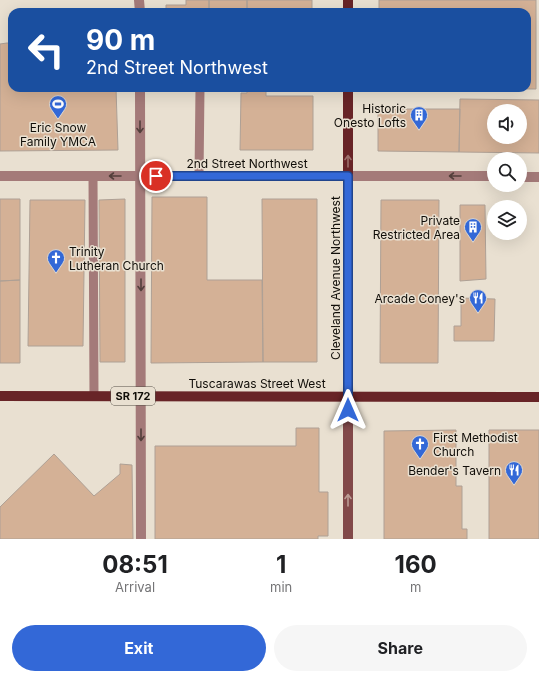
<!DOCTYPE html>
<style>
:root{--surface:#fff;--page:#f6f6f6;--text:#202124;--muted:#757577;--accent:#3368d7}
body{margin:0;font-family:Inter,sans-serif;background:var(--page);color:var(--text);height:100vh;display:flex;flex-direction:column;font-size:15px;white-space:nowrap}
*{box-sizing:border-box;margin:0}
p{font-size:13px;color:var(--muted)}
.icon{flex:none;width:22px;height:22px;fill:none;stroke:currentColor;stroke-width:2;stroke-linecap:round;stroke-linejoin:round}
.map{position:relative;height:539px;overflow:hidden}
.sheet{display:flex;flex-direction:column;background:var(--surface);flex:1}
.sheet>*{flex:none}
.top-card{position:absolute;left:8px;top:8px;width:523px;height:84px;border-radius:12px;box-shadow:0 4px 16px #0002;background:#1a4fa0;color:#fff;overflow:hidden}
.fabs{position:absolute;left:487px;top:104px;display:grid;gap:8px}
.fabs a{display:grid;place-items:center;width:40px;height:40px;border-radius:50%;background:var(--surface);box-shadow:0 4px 16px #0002;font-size:20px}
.pin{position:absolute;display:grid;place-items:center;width:34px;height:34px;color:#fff;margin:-17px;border:2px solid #fff;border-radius:50%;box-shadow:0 1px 4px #0007}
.me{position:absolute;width:44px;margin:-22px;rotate:0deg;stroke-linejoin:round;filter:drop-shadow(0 0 3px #0008)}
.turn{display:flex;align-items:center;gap:14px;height:84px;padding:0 12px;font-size:18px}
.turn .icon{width:52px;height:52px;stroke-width:2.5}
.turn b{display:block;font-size:28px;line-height:34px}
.eta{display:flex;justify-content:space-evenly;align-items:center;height:68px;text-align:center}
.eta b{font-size:24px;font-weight:700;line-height:28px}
.primary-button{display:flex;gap:8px;margin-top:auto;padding:8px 12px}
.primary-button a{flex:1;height:46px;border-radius:24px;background:var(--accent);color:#fff;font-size:16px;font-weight:700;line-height:46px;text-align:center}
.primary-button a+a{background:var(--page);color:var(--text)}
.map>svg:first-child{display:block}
.building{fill:#d4b196;stroke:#aea095;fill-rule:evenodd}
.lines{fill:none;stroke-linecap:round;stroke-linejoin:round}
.service{stroke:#a47a79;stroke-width:9}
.minor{stroke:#a47a79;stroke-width:10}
.tertiary{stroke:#a47a79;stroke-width:10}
.secondary{stroke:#824949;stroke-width:10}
.primary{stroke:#682427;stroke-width:10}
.oneway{stroke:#533f3b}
.oneway2{stroke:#9c6f6b}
.oneway3{stroke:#bb9c94}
.route-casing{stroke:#21448c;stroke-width:10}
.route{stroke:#3368d7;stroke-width:7}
.labels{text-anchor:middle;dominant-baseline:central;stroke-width:3;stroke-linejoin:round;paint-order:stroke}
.shield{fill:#e9e0d1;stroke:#524d45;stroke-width:1}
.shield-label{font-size:11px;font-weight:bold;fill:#110e09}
.poi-label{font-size:12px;fill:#110e09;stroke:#e9e0d1;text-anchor:end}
.street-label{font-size:12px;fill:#110e09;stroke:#e9e0d1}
</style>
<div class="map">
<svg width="539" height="539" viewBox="0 0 539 539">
<rect width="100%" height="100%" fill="#e9e0d1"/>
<path class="building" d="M186 0H209V12H166V5H186Z
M209 0H247V12H209Z
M247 0H312V12H247Z
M379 0H536V89L379 88H527V12H379Z
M7 43H12V88H116L118 150 0 151V44Z
M247 88H266V96H313V150H240L241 93H247Z
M460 99 539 100V153L459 152ZM494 111H520V137H494Z
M378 109H460L459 152 378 151Z
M152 197H207V280H262L263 362 151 363Z
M0 199H20V280L0 281Z
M125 199V362H100L99 200Z
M262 199H317V362H263Z
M30 200H85L83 346H28Z
M381 200H439L438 363H380Z
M460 205H485L486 279 460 281Z
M20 280V363H0V281Z
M461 298 495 299 494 341H454V326H461Z
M296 428H319V492H328V536H318V539H155V446H296Z
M456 430V486H462V529H467V539H384V431Z
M489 430H539V539H489Z
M54 454 94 496 120 474V464L132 465 133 539H0V507Z"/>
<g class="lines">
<path class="service" d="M93 176 94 396
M199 176 200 88"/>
<path class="minor" d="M139 0 140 12
M140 88 141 539"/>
<path class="tertiary" d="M0 176H494
M520 177H539"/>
<path class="secondary" d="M348 539V396"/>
<path class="primary" d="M348 0V12
M348 88V396
M0 396 539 397"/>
</g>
<defs><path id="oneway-shaft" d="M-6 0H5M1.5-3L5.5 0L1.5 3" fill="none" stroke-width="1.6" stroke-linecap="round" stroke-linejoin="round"/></defs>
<g class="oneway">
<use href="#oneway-shaft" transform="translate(140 127) rotate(90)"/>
<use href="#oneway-shaft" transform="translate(115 176) rotate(180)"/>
<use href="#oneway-shaft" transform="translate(455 176) rotate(-180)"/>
<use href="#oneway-shaft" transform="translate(141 285) rotate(90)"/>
<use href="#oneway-shaft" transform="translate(141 435) rotate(90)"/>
</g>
<use class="oneway2" href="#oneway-shaft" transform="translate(348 161) rotate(-90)"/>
<use class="oneway3" href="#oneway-shaft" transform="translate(348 500) rotate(-90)"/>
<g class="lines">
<g class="route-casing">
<path id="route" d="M156 176H348V410"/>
</g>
<use href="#route" class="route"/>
</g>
<defs>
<g id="stadium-pin" transform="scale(0.9)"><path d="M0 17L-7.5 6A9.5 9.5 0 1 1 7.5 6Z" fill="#3368d7" stroke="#e9e0d1"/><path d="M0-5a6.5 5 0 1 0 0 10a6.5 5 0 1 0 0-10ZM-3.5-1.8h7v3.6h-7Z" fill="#fff"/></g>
<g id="building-pin" transform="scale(0.9)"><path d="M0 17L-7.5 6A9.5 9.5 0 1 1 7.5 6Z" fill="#3368d7" stroke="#e9e0d1"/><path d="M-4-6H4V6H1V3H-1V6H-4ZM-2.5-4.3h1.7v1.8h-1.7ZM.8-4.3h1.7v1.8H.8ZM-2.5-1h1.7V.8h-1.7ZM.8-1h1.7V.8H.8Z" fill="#fff"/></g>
<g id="church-pin" transform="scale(0.9)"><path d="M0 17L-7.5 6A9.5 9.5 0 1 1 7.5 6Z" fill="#3368d7" stroke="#e9e0d1"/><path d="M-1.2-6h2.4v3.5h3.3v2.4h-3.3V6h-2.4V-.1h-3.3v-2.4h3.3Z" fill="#fff"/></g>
<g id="restaurant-pin" transform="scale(0.9)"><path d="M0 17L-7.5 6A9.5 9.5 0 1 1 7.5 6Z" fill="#3368d7" stroke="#e9e0d1"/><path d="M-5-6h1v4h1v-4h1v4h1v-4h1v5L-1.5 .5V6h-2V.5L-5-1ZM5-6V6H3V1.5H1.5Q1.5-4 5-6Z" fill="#fff"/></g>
</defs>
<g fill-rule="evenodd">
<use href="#stadium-pin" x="58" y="104"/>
<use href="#building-pin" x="419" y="115"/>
<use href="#building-pin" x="473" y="227"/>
<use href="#church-pin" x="56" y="258"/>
<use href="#restaurant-pin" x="478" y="298"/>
<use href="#church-pin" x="420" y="444"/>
<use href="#restaurant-pin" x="514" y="470"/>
</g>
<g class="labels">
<rect class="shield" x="111" y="387" width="44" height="18" rx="3"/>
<g class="shield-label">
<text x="133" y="396">SR 172</text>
</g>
<g class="poi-label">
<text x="406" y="108">Historic<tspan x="406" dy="14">Onesto Lofts</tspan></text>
<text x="58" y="127" text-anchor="middle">Eric Snow<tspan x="58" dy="14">Family YMCA</tspan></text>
<text x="460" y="220">Private<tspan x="460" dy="14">Restricted Area</tspan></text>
<text x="69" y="251" text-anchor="start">Trinity<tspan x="69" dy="14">Lutheran Church</tspan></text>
<text x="465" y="298">Arcade Coney's</text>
<text x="433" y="437" text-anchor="start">First Methodist<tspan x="433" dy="14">Church</tspan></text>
<text x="501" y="470">Bender's Tavern</text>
</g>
<g class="street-label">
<text x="247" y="163">2nd Street Northwest</text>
<text transform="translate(335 278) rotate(-90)">Cleveland Avenue Northwest</text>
<text x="257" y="383">Tuscarawas Street West</text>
</g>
</g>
</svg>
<div class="fabs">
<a><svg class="icon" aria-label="sound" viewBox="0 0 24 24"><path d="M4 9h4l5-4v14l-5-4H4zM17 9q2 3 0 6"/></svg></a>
<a><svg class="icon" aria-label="search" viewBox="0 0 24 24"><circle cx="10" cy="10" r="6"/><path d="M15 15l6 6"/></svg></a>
<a><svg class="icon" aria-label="layers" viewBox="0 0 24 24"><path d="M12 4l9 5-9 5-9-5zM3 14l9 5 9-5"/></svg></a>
</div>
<div class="pin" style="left:156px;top:176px;background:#d93025"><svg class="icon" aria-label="arrive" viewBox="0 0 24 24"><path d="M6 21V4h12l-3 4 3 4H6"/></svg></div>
<svg class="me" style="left:348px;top:410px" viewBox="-20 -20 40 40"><path d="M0-17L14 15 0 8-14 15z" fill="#3368d7" stroke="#fff" stroke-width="4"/></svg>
<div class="top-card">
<div class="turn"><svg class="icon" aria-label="left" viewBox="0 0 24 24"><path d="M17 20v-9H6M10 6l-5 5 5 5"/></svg><div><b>90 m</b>2nd Street Northwest</div></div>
</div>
</div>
<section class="sheet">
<div class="eta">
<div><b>08:51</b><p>Arrival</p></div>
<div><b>1</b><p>min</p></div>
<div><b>160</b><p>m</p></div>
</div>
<div class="primary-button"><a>Exit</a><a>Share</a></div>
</section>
